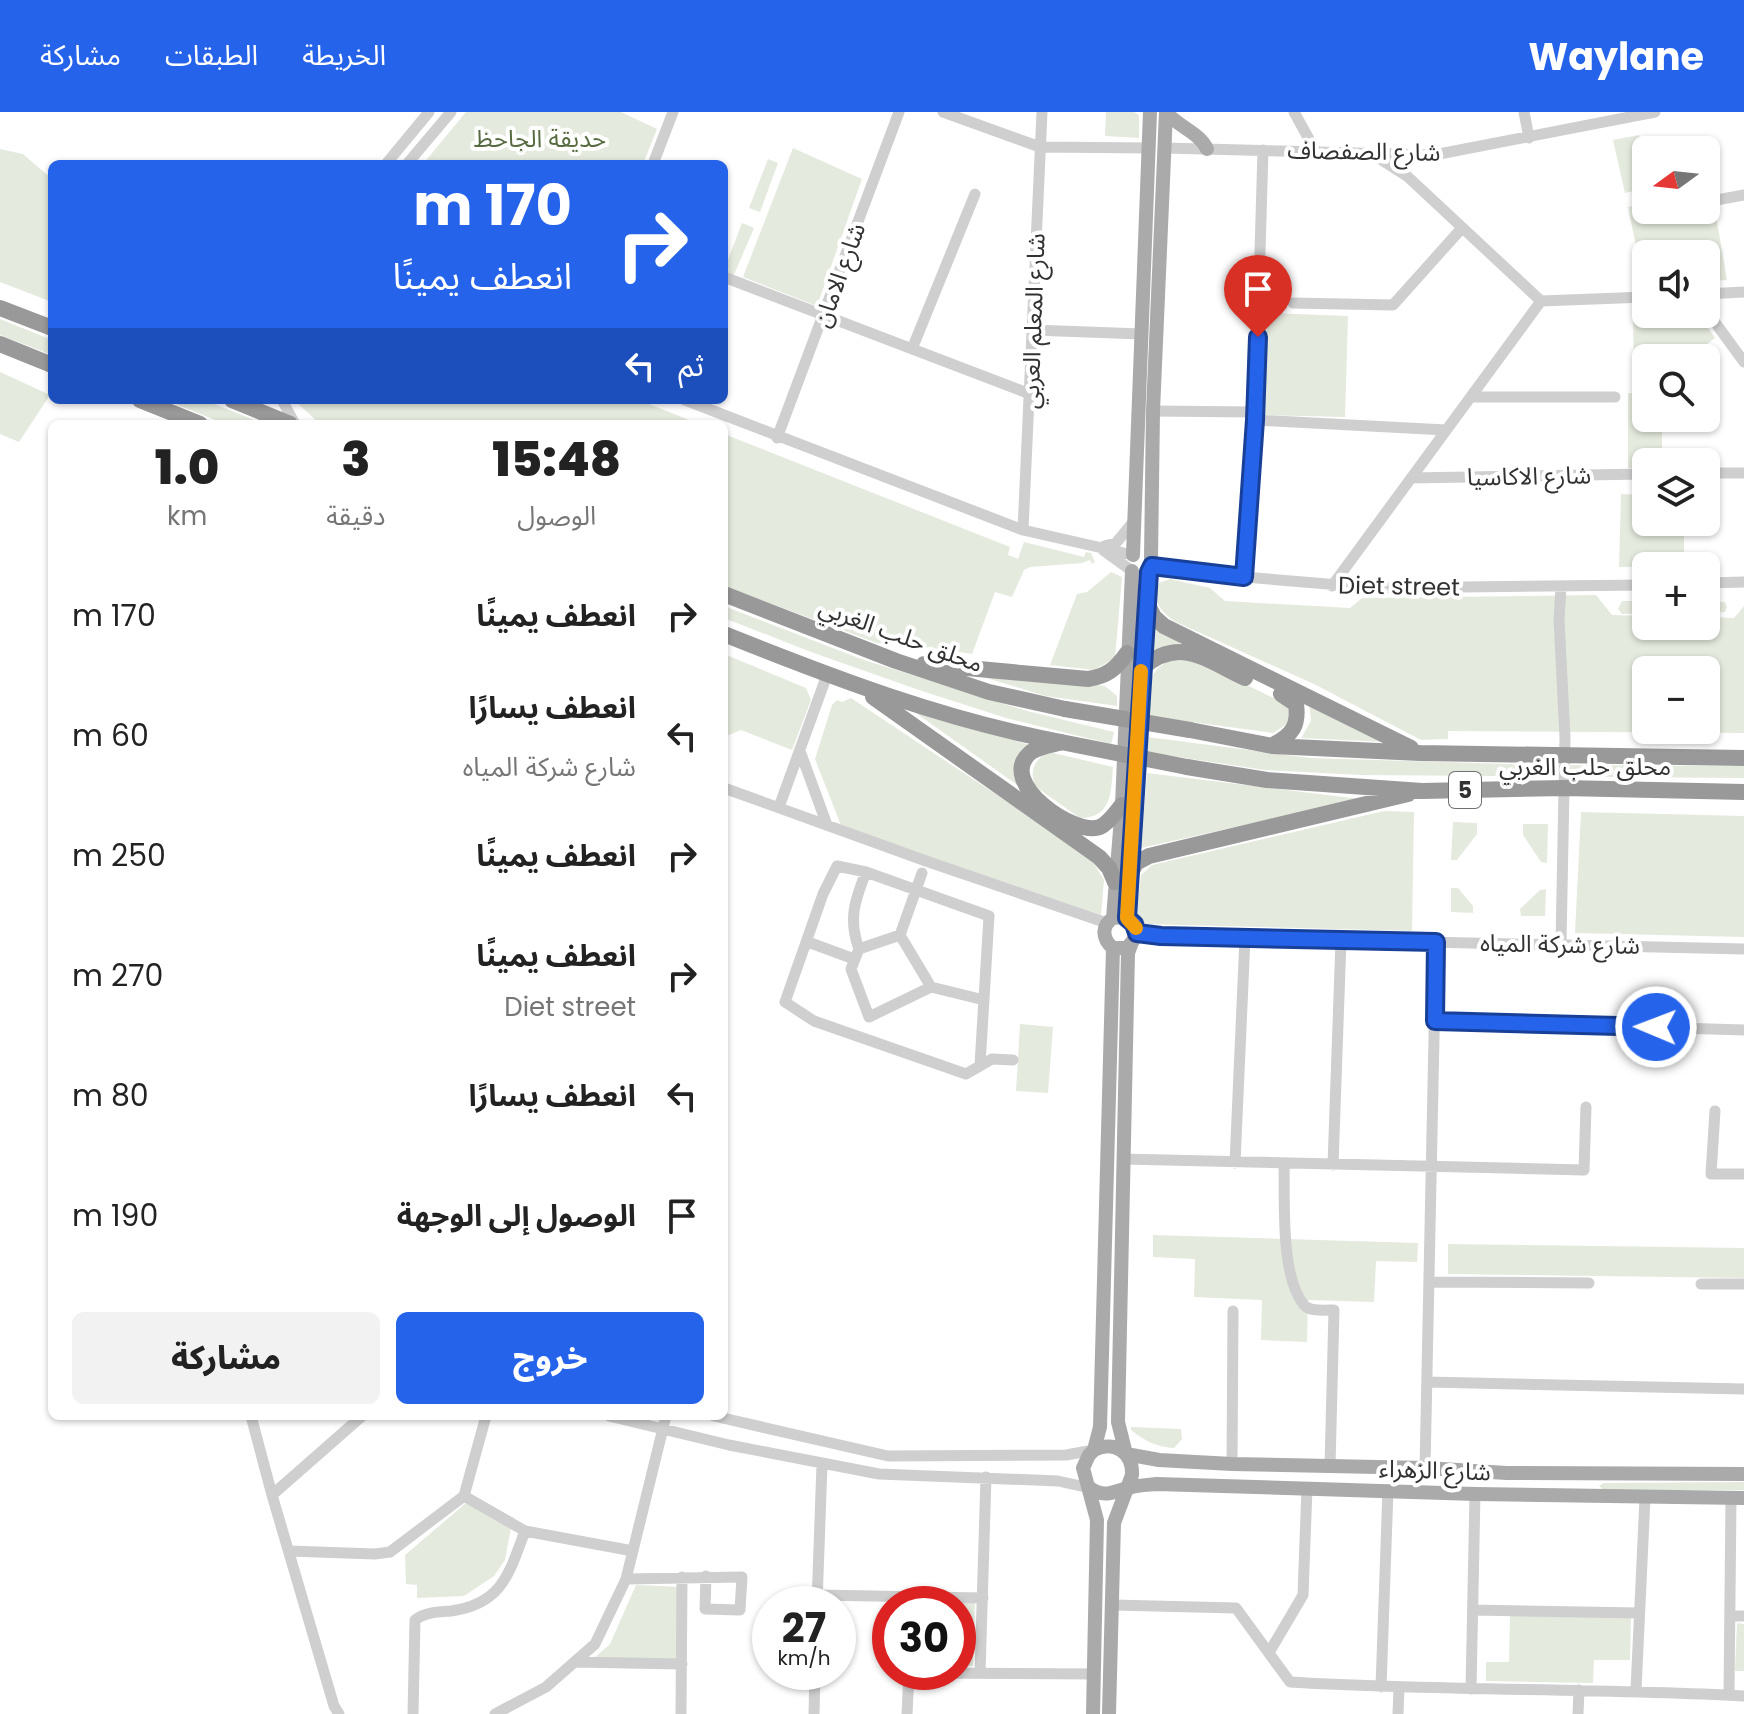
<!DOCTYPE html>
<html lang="ar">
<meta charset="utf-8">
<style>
:root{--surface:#fff;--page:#f2f2f2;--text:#222;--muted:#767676;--accent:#2563eb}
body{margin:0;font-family:Poppins,"Noto Sans Arabic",sans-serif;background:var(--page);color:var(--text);direction:rtl;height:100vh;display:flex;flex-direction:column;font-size:30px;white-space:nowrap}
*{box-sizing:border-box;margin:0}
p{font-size:26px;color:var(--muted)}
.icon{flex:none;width:44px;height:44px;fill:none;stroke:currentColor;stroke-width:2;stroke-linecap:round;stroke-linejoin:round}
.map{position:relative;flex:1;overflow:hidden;direction:ltr}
.panel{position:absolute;left:48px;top:308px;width:680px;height:1000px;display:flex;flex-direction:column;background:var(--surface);border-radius:12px;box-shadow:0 2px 6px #0004;direction:rtl}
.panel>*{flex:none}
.top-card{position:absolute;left:48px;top:48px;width:680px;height:244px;border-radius:12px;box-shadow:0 2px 6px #0004;direction:rtl;background:#2563eb;color:#fff;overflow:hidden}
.needle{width:52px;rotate:255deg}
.controls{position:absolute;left:1632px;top:24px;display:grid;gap:16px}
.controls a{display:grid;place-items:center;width:88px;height:88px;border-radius:12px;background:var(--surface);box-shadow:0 2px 6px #0004;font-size:40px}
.speed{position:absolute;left:752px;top:1474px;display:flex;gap:16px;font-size:40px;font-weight:700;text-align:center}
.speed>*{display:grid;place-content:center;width:104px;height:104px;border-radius:50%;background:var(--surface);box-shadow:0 2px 6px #0004;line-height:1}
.speed small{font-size:20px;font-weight:400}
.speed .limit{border:12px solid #d22;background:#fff;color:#111}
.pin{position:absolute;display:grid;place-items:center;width:68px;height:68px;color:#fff;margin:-82px -34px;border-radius:50% 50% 50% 0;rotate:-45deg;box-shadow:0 0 8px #0007}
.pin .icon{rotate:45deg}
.me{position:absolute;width:88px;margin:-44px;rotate:271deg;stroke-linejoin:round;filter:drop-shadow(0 0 6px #0008)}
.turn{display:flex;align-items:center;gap:28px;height:168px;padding:0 24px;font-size:36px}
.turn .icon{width:104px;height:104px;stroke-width:2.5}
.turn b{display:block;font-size:56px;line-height:68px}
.then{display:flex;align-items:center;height:76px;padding:0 24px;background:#0003;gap:16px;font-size:30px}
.eta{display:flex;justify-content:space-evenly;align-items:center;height:136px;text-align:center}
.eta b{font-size:48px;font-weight:800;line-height:56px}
.button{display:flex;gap:16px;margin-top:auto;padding:16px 24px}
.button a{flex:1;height:92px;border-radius:12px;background:var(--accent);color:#fff;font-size:32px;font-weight:800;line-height:92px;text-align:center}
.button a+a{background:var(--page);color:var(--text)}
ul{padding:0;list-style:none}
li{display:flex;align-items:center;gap:24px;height:120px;padding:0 24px}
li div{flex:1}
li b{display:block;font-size:30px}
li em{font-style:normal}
header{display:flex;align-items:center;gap:48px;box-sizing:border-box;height:112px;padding:0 40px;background:var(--accent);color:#fff}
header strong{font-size:38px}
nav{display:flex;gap:44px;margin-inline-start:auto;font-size:28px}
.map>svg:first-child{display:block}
.green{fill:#e5eade;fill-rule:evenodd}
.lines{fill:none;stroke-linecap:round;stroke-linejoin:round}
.minor{stroke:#cfcfcf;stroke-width:11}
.major{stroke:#aaa;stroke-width:14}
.highway{stroke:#999;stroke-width:16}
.highway-bridge{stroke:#999;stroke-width:16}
.route-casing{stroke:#184099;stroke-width:20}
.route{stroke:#2563eb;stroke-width:14}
.slow{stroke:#f59e0b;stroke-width:14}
.labels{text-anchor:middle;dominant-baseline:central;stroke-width:8;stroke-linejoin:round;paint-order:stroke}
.shield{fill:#fff;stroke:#707070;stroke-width:2}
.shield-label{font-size:22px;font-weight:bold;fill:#323232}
.park-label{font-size:24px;fill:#576b41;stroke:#fff}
.street-label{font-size:24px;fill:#323232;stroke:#fff}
</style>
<header>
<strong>Waylane</strong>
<nav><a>الخريطة</a><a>الطبقات</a><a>مشاركة</a></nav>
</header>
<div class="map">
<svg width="1744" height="1602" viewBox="0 0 1744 1602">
<rect width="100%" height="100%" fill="#fff"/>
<path class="green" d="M466 0H621L657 17 643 52H423Z
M1106 0H1134L1139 3V26L1105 24Z
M1639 23 1646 55V76L1625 81 1613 28Z
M793 36 862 67 817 194 743 165Z
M0 37 23 42 52 67V190L0 170Z
M768 47 778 51 760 100 749 96Z
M1646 91V98H1657L1660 112 1716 104 1727 168 1706 169V142H1646V173H1644L1628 95Z
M742 111 754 116 733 165 724 161V158Z
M1646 200 1699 202 1715 226 1689 246H1646V272L1634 273 1633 201Z
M1267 201 1348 204 1345 305 1265 303Z
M0 207 52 228V243L0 223Z
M0 260 50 283 19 330 0 322Z
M1628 281H1637V286H1646V306H1662V350H1646V356H1628Z
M166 288H204L265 312H225Z
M294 288H639L699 312H320Z
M724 322 1010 435 1008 443 1018 447 1024 430 1084 445 1086 440 1091 441 1095 450 1092 452 1090 448 1082 451 1030 455 1024 458 1012 485 995 480 972 542 926 535 877 531 724 474Z
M1621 382 1646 383V410H1684V454L1619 455Z
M1111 460 1122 465 1115 546 1094 558 1050 553 1077 482 1087 480Z
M1170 467 1210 476 1225 489 1350 496 1362 486 1596 483 1612 503 1646 504V514H1706V505L1734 506 1744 494V621L1448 619V627L1421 628 1314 572 1176 510C1162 501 1149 487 1159 471ZM1646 558H1706V618H1646Z
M1622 489H1646V501L1622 502 1618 497Z
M1706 489 1725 490 1727 495 1725 500 1706 501Z
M724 494 864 548 1027 599 1114 620 1111 632 1006 606 919 578 811 540 724 506Z
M1153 510 1184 531 1172 533 1151 544Z
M724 542 806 576 811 588 792 638 741 618 724 625Z
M1183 542 1284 591 1289 598 1287 612 1273 621 1147 604C1152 565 1145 558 1183 542Z
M953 556 1105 574 1117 584V594L1046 584Z
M851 586 1090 745 1104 768 1101 803 842 716 815 647 832 593 837 588 842 590Z
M1309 589 1386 630 1301 626 1311 609Z
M913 599 1030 633 1020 675Z
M1147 625 1310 646 1542 653 1744 654V666L1360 663 1265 658 1144 640Z
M1049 640 1113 655C1111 680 1112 706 1080 706L1036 675C1028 660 1035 646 1049 640Z
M1147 661 1360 687 1141 736Z
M1384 699 1414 700 1412 819 1142 812 1136 808 1141 763 1152 753Z
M1581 700 1744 704V825L1575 821Z
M1453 710 1477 711V722L1457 748H1451Z
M1523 712H1548L1547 751 1541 750 1523 723Z
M1451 776H1458L1473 794V801L1451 800Z
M1546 777 1545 804H1521L1520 797 1540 778Z
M1020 912 1053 915 1048 981 1016 979Z
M1153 1123 1418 1131 1417 1150 1376 1149 1374 1190 1308 1188 1307 1230 1261 1228 1262 1188 1194 1185 1195 1147 1153 1145Z
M1448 1132 1744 1136V1166L1448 1162Z
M1131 1315 1181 1317 1182 1327 1174 1336C1156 1335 1145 1329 1131 1318Z
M1744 1370V1378H1604L1599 1374 1604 1371Z
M466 1391 513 1405 505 1448 494 1464 464 1484 417 1486V1473L406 1472 405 1443Z
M636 1473 683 1475 681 1545 675 1548H592L610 1532Z
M942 1490 975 1491 973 1554H958V1492H942Z
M1510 1503 1631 1505 1630 1548H1594L1593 1571 1486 1569V1550H1509Z
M1737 1511 1744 1512V1559H1735Z"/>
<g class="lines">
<path class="minor" d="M943 0 1040 35 1149 36
M1294 0 1315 38
M1524 0 1529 26
M1165 36 1434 43 1655 0
M386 52 429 0
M407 52 451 0
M653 52 673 0
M1706 90 1744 83
M724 165 1030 282
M1706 182 1744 180
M1541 189 1646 185
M1293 191 1393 193 1462 116
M1706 198 1744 250
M1032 218 1142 222
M912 237 975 82
M1471 285H1615
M282 288 295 312
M685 288 1023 418 1133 443
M1153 299 1255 300
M1255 308 1446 318
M777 326 899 0
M1706 361H1744
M1411 366 1646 362
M1023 418 1042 0
M1104 434 1116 431 1134 409
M1103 438 1132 459
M1152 454 1244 465 1376 476 1646 473
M1244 465 1255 308 1263 38
M1706 471 1744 470
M1332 474 1541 189 1407 64 1374 43
M800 639 827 713
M724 676 926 749 1107 811
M779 695 827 563
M1137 821 1161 824 1744 837
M900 823 931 875 869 905 851 857 859 837Z
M900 823 922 761
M808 830 854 847
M1561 832 1565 625 1559 508 1561 475
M859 837C848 807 855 788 866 760
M931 875 984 888
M1435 909 1744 918
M980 953 989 804 866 760 837 754 823 782 785 890 814 909 966 962 992 947 1013 948
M1715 999 1711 1062H1744
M1123 1047 1584 1058 1586 995
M1235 1051 1245 826
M1284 1052C1285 1089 1280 1164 1304 1193 1310 1200 1325 1198 1334 1198L1330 1354
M1333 1053 1341 828
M1430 1170 1589 1171
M1701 1172H1744
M1428 1270 1744 1277
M251 1304 272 1383 362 1304
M609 1304 729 1333 879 1362 1058 1369 1090 1376
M714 1304 888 1344 1066 1343 1094 1338
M1232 1352 1233 1199
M1425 1356 1436 830
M272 1383 334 1594 339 1602
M464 1384 486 1304
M289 1439 375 1442 390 1440 464 1384 525 1419
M626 1467 742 1465 740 1498 705 1497 706 1464
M818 1483 983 1486
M817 1492 822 1352
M1113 1493 1236 1496 1290 1570C1441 1579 1593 1576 1744 1584
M1473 1498 1639 1501
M1730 1504H1744
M1270 1539 1303 1483 1307 1376
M574 1550 682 1552
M909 1561 1094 1562
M980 1561 986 1365
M1381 1575 1388 1378
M1471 1577 1475 1382
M1636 1578 1645 1386
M1729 1583 1731 1386
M413 1602 415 1508C425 1500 439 1500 451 1499 502 1492 509 1462 525 1419L633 1439
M495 1602 546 1575 595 1532 626 1467 666 1304
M681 1602 682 1465
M814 1602 815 1560
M907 1602 909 1560
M1398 1602 1399 1576
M1578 1602 1579 1578"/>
<path class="major" d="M1166 0C1178 15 1199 20 1207 37
M1133 443 1150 0
M1151 446 1153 299 1166 0
M1113 806 1122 805 1134 812 1136 825 1127 836H1113C1102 827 1101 814 1113 806L1122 693 1132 459
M1127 806 1149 460
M1131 833 1128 841 1118 1310 1126 1342 1159 1348 1232 1352 1425 1356 1507 1361 1744 1362
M1094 1338C1114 1328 1133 1340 1132 1363L1114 1411 1109 1602
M1090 1376C1106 1387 1113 1379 1129 1376 1138 1373 1148 1373 1157 1372L1475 1382 1744 1386
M1093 1602 1097 1408 1083 1356 1089 1343 1094 1338 1100 1315 1113 836"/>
<path class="highway" d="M0 196 52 216
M0 232 52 253
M140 288 200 312
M232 288 290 312
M724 482 896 549 989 580 1065 597
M1146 489 1154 505 1164 514 1411 636
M724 522C834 566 944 608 1061 630
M924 552 1088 567C1107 564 1116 557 1127 541
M1142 556C1180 523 1206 548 1245 566
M873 585 1099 745 1109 756 1115 770
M1190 618 1272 634 1420 641 1744 646
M1059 631C1050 633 1037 635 1030 641 996 670 1074 725 1100 715 1109 711 1116 700 1122 693
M1273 633C1292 623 1299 614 1296 592L1281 582
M1187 655 1267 668 1422 679 1564 676 1744 680
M1128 767 1136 751 1149 744 1408 682"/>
<path class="highway-bridge" d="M1065 597 1190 618
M1061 630 1187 655"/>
</g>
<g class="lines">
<g class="route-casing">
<path id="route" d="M1258 225 1255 308 1244 465 1152 454 1149 460 1127 806 1134 812 1137 821 1161 824 1436 830 1435 909 1656 915"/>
</g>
<use href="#route" class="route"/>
<path class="slow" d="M1136 816 1127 806 1141 559"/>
</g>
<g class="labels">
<rect class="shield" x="1449" y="660" width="32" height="36" rx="6"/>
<g class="shield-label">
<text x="1465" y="678">5</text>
</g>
<g class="park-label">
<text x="540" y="26">حديقة الجاحظ</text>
</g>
<g class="street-label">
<text transform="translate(1364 39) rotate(1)">شارع الصفصاف</text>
<text transform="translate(839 163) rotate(-70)">شارع الامان</text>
<text transform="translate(1033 209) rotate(-88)">شارع المعلم العربي</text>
<text transform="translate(1529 364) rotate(-1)">شارع الاكاسيا</text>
<text transform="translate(1399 474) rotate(1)">Diet street</text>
<text transform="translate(901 523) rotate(20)">محلق حلب الغربي</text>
<text x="1585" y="654">محلق حلب الغربي</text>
<text transform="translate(1560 832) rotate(1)">شارع شركة المياه</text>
<text transform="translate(1435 1358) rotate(2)">شارع الزهراء</text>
</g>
</g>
</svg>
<div class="controls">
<a><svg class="needle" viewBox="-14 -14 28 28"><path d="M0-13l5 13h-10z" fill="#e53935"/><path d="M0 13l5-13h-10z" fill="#767676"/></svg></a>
<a><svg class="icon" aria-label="sound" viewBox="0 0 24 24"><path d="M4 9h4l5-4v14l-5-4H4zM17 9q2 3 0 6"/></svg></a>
<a><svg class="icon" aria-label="search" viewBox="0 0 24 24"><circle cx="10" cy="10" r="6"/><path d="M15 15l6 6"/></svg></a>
<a><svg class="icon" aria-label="layers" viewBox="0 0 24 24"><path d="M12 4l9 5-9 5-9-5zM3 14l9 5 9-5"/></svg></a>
<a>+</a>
<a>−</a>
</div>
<div class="speed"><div>27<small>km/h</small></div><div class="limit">30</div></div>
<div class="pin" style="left:1258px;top:225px;background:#d93025"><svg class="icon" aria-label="arrive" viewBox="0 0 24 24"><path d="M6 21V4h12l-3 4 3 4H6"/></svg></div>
<svg class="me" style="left:1656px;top:915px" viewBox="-20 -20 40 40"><circle r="17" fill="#2563eb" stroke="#fff" stroke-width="3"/><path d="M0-11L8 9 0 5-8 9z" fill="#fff"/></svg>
<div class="top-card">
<div class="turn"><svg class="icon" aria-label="right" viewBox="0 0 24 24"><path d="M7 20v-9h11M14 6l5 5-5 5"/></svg><div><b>170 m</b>انعطف يمينًا</div></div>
<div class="then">ثم<svg class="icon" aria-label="left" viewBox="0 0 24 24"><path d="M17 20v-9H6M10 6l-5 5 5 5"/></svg></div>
</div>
<section class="panel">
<div class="eta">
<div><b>15:48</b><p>الوصول</p></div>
<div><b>3</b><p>دقيقة</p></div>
<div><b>1.0</b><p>km</p></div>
</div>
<ul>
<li><svg class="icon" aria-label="right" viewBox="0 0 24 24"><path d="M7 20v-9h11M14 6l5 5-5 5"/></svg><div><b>انعطف يمينًا</b></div><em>170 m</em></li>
<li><svg class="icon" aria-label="left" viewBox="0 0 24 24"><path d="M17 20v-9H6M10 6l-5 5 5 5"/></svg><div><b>انعطف يسارًا</b><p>شارع شركة المياه</p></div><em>60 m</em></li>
<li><svg class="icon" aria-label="right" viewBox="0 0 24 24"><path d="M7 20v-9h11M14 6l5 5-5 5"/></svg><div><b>انعطف يمينًا</b></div><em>250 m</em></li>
<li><svg class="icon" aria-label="right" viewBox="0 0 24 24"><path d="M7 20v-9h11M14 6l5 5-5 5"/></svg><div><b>انعطف يمينًا</b><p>Diet street</p></div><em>270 m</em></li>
<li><svg class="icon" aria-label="left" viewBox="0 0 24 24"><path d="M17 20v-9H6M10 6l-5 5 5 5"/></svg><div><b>انعطف يسارًا</b></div><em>80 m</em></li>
<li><svg class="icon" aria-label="arrive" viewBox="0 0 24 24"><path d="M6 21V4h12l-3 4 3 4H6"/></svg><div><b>الوصول إلى الوجهة</b></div><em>190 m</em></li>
</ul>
<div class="button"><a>خروج</a><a>مشاركة</a></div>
</section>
</div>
